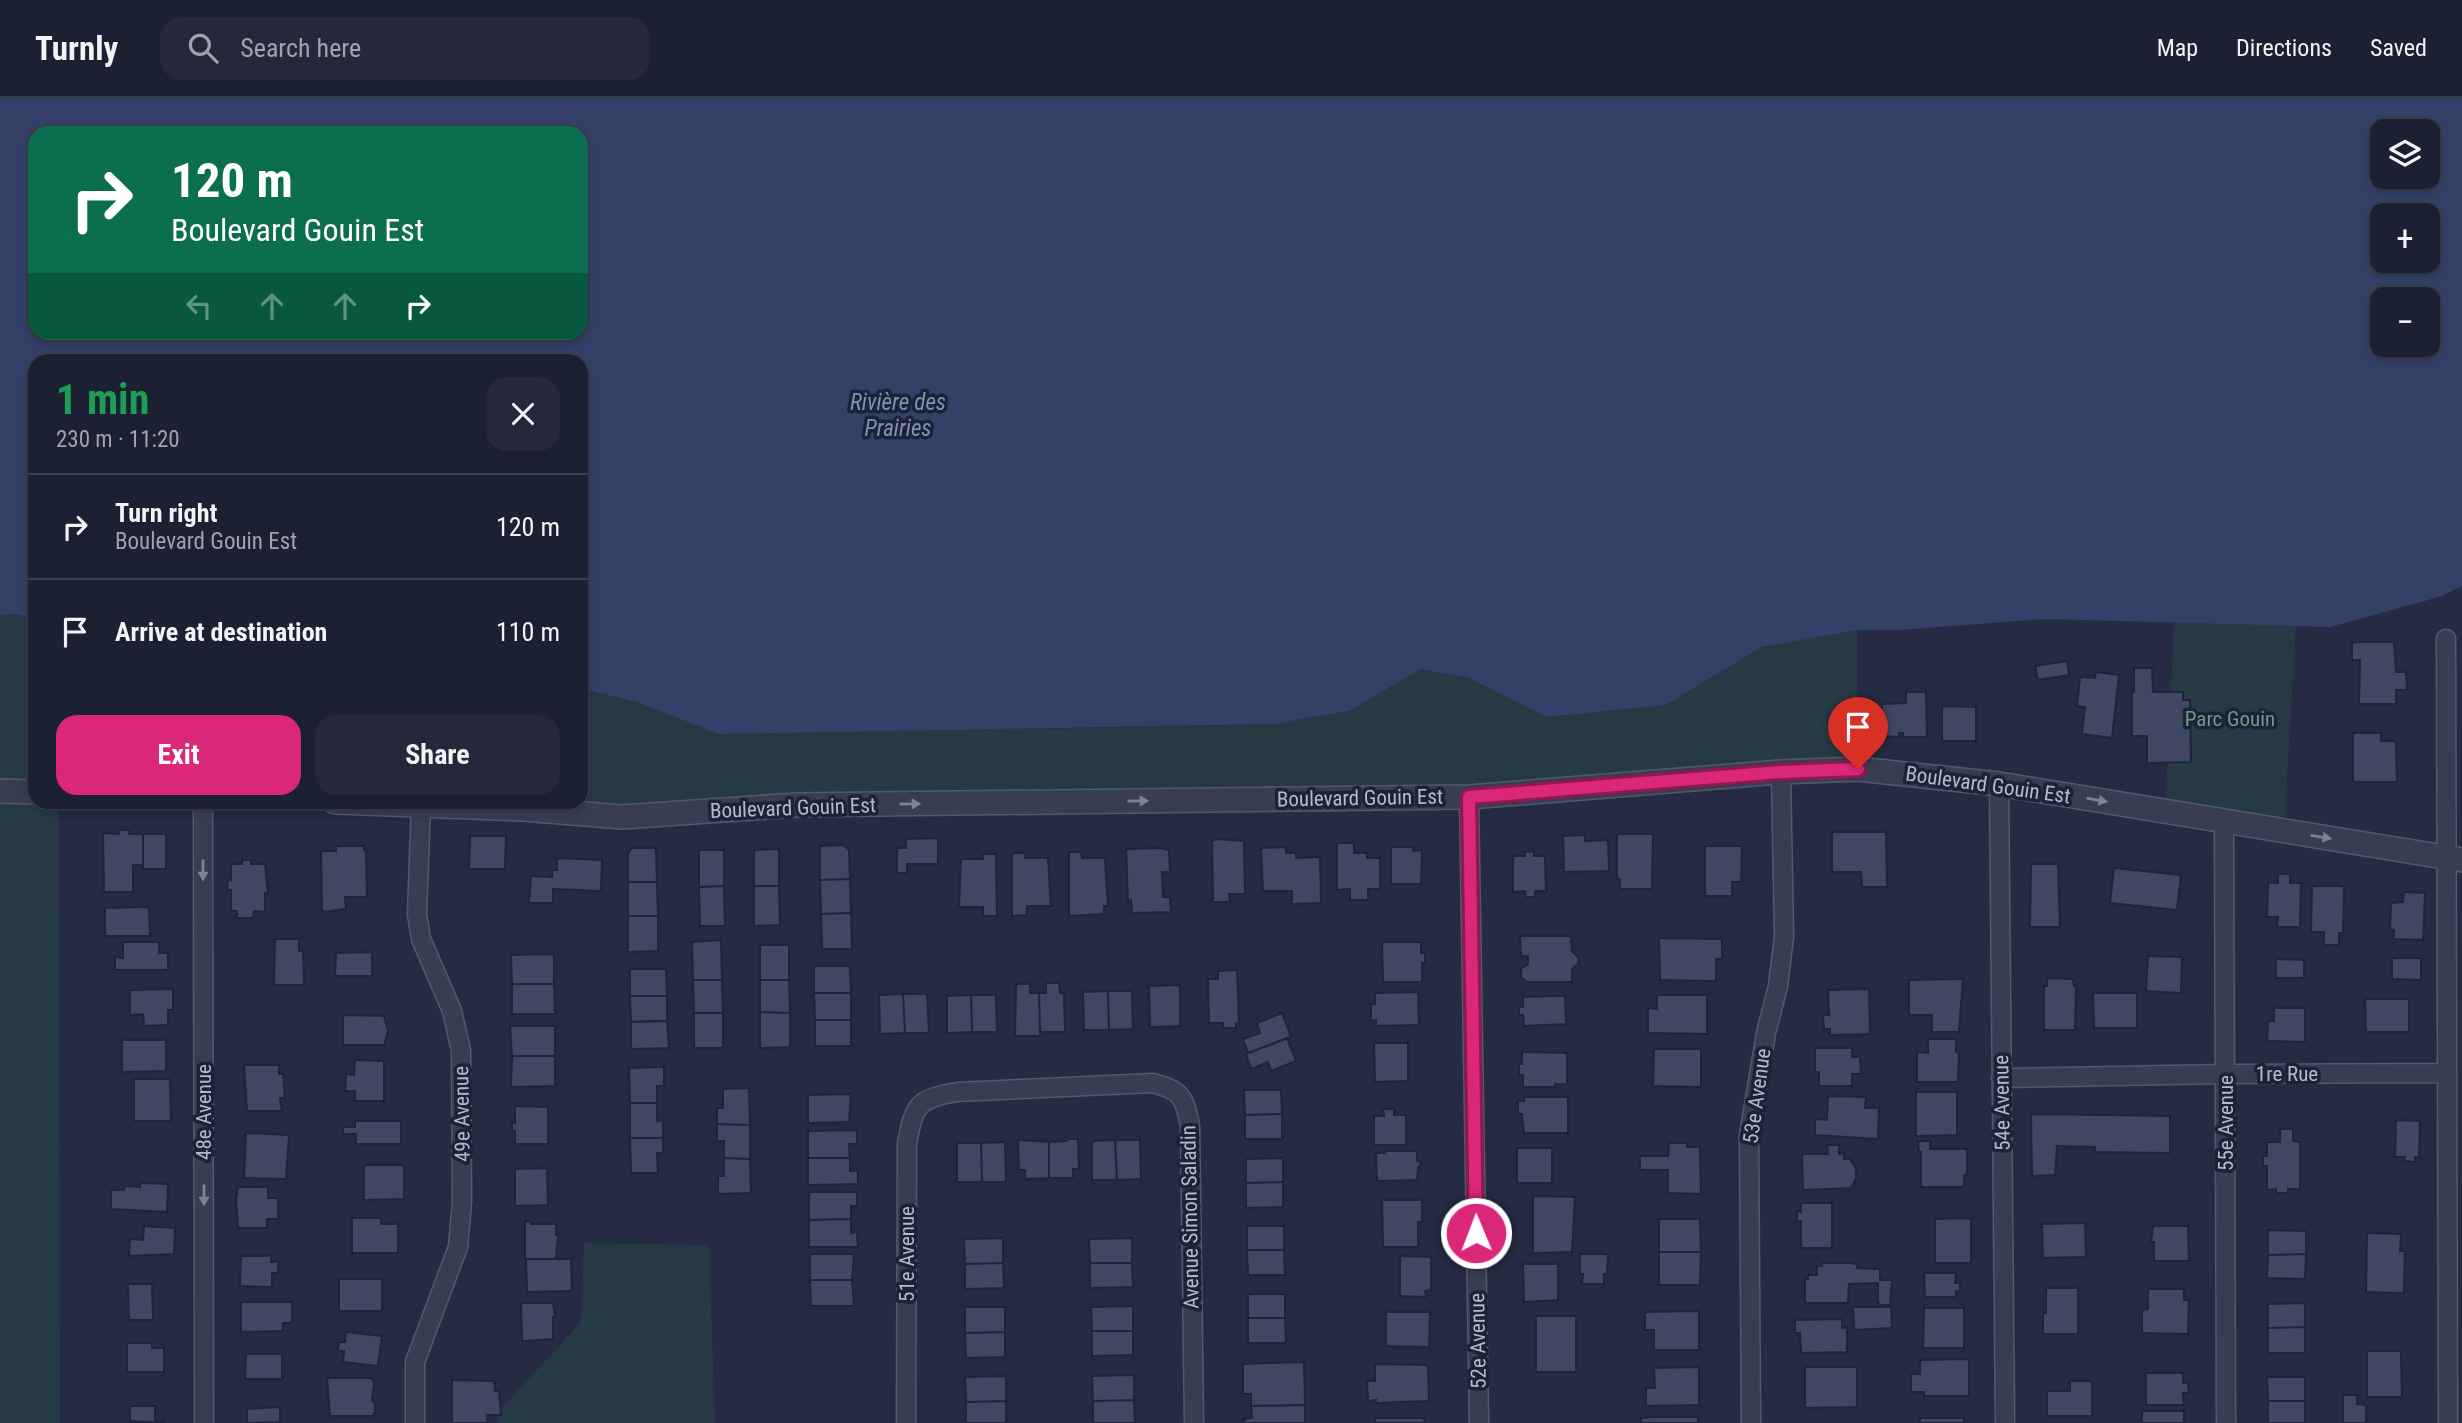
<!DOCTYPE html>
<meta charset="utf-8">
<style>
:root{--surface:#1b2032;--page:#24283a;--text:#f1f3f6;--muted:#a0a3ac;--line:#393e4d;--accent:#db2777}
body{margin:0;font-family:"Roboto Condensed",sans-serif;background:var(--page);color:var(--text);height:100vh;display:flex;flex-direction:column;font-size:26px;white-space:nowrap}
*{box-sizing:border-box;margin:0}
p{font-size:23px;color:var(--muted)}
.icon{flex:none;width:38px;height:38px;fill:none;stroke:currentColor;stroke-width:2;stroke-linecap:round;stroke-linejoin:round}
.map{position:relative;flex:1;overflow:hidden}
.sheet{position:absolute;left:28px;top:256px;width:560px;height:455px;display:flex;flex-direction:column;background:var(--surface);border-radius:21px;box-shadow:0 4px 10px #0003,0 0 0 2px var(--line)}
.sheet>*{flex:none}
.guide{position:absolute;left:28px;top:28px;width:560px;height:214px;border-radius:21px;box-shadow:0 4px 10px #0003,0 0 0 2px var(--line);background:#0b6e4f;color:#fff;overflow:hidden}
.tools{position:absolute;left:2370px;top:21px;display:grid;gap:14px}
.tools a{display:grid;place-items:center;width:70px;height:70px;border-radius:14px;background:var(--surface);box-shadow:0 4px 10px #0003,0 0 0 2px var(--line);font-size:35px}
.pin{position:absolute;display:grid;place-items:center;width:60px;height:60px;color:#fff;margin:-72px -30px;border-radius:50% 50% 50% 0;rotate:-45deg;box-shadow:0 0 7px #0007}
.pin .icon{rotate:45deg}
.me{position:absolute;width:77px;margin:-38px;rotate:359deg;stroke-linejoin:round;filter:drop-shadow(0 0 5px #0008)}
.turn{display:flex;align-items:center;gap:24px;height:147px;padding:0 28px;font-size:32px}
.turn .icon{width:91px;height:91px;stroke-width:2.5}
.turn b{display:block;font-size:49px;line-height:60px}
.lanes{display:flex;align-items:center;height:66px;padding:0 28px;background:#0003;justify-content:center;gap:35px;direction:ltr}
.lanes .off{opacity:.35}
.round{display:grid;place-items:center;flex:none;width:74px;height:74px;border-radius:21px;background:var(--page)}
.overview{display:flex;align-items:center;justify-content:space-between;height:119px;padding:0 28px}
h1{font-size:42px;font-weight:700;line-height:52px;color:#1e9e55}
.cta{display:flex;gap:14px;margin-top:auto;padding:14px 28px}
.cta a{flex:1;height:80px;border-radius:21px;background:var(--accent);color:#fff;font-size:28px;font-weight:700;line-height:80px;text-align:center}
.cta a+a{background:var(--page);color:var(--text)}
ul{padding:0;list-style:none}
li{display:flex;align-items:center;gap:21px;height:105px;padding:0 28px;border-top:2px solid var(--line)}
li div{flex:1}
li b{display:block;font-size:26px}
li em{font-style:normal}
header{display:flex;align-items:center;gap:42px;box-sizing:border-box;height:98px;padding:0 35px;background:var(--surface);border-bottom:2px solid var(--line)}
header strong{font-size:33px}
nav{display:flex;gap:38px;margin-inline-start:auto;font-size:24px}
.search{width:490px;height:63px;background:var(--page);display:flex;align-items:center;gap:18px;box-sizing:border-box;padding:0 24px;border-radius:21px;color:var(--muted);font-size:26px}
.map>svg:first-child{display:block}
.green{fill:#263a43}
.water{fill:#354068;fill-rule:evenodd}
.building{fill:#404762;stroke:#1f2538;stroke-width:2}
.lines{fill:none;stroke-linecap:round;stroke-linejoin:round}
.minor-casing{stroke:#53596c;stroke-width:21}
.tertiary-casing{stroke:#53596c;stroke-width:26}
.minor{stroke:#383e51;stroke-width:18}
.tertiary{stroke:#383e51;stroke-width:23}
.oneway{fill:#7d8295}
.route-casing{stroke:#8e194d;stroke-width:18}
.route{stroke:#db2777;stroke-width:12}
.labels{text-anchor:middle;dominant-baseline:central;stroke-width:7;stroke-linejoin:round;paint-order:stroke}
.park-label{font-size:21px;fill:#6b9e80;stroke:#1d2336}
.street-label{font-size:21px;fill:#b5b9cc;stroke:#1d2336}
.water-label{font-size:23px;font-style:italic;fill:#828fb8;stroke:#1d2336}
</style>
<header>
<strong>Turnly</strong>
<div class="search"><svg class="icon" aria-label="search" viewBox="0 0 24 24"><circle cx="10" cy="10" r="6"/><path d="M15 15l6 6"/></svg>Search here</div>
<nav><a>Map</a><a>Directions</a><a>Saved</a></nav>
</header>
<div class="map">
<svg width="2462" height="1325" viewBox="0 0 2462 1325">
<rect width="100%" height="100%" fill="#242b42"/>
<path class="green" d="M18 516 35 522V694L0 693V517Z
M2174 524 2296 528 2284 733 2165 714Z
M1857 532 1858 671 1469 699 622 719 335 704H581V590L640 605 1044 631 1274 626 1349 613 1421 571 1469 580 1548 619 1666 607 1762 549Z
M0 700 59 704 60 1325H0Z
M584 1145 709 1147 715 1325H499V1313L581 1224Z"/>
<path class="water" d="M0 0H2462V488L2439 499 2330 529 2044 521 1900 532H1857L1762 549 1666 607 1547 619 1469 580 1421 571 1349 613 1274 626 719 636 640 605 581 590V262H35V522L18 516 0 517ZM2382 33H2427V79H2382ZM35 35H581V234H35ZM2382 117H2427V163H2382ZM2382 201H2427V247H2382Z"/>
<path class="building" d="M2360 544H2394L2396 574H2406L2407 592H2396V606H2359L2360 562H2352V545Z
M2067 563 2069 577 2038 582 2035 568Z
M2134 570H2152L2153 594H2183V602H2190L2191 664 2147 665V638H2132V594H2134Z
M2096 574 2119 577 2112 640 2082 636 2085 609 2077 608 2080 579 2095 580Z
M1906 594H1926L1927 639H1903V635H1899V639L1881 638 1882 606 1906 605Z
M1942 608 1976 609V643H1942Z
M2353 635H2381V643H2396L2397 684H2353Z
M118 732H129V736H143V767H133V794H104L103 735 119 736Z
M1832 734H1886L1887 789H1862L1861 774H1832Z
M143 736H166V771H143Z
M1617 736H1653L1652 791H1620V781H1617Z
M1585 737V743L1608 742 1609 773 1564 774 1563 738Z
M470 738H506L505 771H469Z
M938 740V766H907V775H897V750H906V741Z
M1217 741 1244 743 1245 796H1229L1230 804H1213L1212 743Z
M1337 745H1354V755H1367V760H1380V791H1368V802H1350V791L1337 792Z
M844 747 849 752 850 781 820 782V748Z
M336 748H364V752H366L367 799H345L346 811 325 814 322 812 321 753H336Z
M1705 748H1742L1741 784H1732V798H1705Z
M1286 749V755H1296V760L1320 759 1321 805 1292 806V793H1263L1261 750Z
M1391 749H1414L1413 753 1422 752 1421 786H1391Z
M632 750H656L657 784H628V755Z
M1161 750 1169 752 1170 774H1162L1163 799H1170L1171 814 1132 815 1131 802 1128 803 1126 751Z
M779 751V788H754V752Z
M699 752H724V788L699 789Z
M1534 753V758H1545L1546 793H1535V799H1526L1525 793 1513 794V758H1525V754Z
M1069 754H1081L1082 760H1105L1108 808H1104V816L1069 818Z
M1012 755H1026L1025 760H1048L1051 808H1027V817L1012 818Z
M983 756H996L997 818H983V809H959L961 761H983Z
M557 760 602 762 601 793 553 791V805H529L531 778 552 779V772H557Z
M242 762H251V766H265L268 795H265V814L254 813 253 820H237V813H231V792H227L228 781 231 782V766H242Z
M2031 766H2058L2060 829H2030Z
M2114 770 2181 777 2177 812 2110 805Z
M2278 776H2290V785H2301L2300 829H2277L2278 819H2267L2268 785H2278Z
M850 781 851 815 821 816 820 782Z
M628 784H657L658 818H628Z
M724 788 725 828H700L699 789Z
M754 788H779L780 827 754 828Z
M2312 788H2344L2343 835H2339V847H2324V834H2311Z
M2404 794 2425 795 2423 842 2394 841V832L2390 831 2391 805 2403 804Z
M149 809 150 838H105V810Z
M851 815 852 851H822L821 816Z
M628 818H658V853L628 854Z
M1520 838H1571L1572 853 1579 860 1578 866 1572 871V884H1527L1521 879V871L1528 866V858H1521Z
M1659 840 1722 841V861H1716V883L1660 882Z
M275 841H299V853L303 852 304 887H274Z
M721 842 722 882H693L692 844Z
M123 844H159V855H168V872H115V859L123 860Z
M1382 844H1421V855H1425V865H1422V884H1383Z
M760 847H789V882H760Z
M372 854V878H335L336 855Z
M554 856V886H512L511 857Z
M2148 858 2182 859 2181 895 2146 893Z
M2392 860H2421V882L2392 881Z
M2276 861 2304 862V880H2276Z
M814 868H850L851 895H814Z
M630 871H666L667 898H630Z
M1237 872 1239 925H1236V930H1223V925H1209L1208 881H1218V873Z
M2047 880 2073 881 2074 888H2076L2075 932H2044V888H2047Z
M1963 881 1959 934H1932V917H1909V882Z
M693 882H722L723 915H694Z
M760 882H789L790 915 760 914Z
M1046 885H1059L1060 895H1064L1065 934H1040L1039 895H1046Z
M512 886H554L555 916H512Z
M1016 886H1030V895H1039L1040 938H1015Z
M1180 887V928L1150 929 1149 888Z
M173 891V912H168V927L144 928 143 916 130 917V892Z
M1869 891 1870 936 1830 937V931H1824L1823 917H1829L1828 892Z
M1108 893 1109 932H1084L1083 894Z
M1108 893H1132L1133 931 1109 932Z
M1418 894 1419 927 1376 928V922L1371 923V907L1375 906V895Z
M814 895H851V922H815Z
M2093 895H2137V930H2094Z
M903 896 905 935 880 936 879 897Z
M903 896H927L929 935H905Z
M971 897 972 934 947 935V898Z
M971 897H996L997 934H972Z
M1657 897H1707V936L1648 935V910L1657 911Z
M630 898H667V923L631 924Z
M1553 898H1565L1566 926 1524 928 1523 917H1519V909H1523V899Z
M2365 901H2409V934H2366Z
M2274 910H2305V944L2267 943 2268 923H2274Z
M760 914 790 915V949L760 950Z
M694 915H723V950H694Z
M1282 915 1291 939 1248 955 1243 941 1260 935 1257 925Z
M343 917 384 918 388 933 384 947H343Z
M815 922H851V948H815Z
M649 923H667L669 950 631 951V924Z
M510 928H555V958H512Z
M1287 940 1296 963 1271 973 1268 964 1251 971 1246 956Z
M1928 941H1956V954L1959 956 1958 984H1917V954L1928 955Z
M122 942H166V973L122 974Z
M1374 945H1408V983L1375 984Z
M1815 950H1852V959H1860L1861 976H1852V988H1819V974H1815Z
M1654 951H1701V989L1653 988Z
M1522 954 1567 955V986H1555V989H1523V977H1519V966H1522Z
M512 958H555V988L511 989Z
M355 962 384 963V1003H355V993H345L346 976 354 977Z
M244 967H279V976H283L285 1000H280L282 1013H247Z
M664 969V988H657V1005H630L629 970Z
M134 981H170L171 1023H134Z
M749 990 750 1027 717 1026V1010H723V991Z
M1244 992H1281L1282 1016 1245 1017Z
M1916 994H1957V1037L1916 1038Z
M851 996 849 1024 808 1025V997Z
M1828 998 1866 999 1865 1010H1879L1878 1041 1815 1037V1021L1827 1022Z
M1524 999H1568V1035H1524L1522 1016H1518V1003H1524Z
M630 1005H657V1023L663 1022V1040H630Z
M515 1008 548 1009V1046H515V1033L512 1034V1024L515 1025Z
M1383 1011H1394V1017H1406V1047H1374V1018H1384Z
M1282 1016V1041H1245V1017Z
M2031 1016 2170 1018V1055L2095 1054V1049L2057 1048 2055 1077 2032 1078Z
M2396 1022 2420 1023 2419 1059H2415V1064L2404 1063 2405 1059H2395Z
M355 1023H401V1046H356V1036H343V1029H355Z
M717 1026 750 1027V1061L724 1060V1043H717Z
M2280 1031H2293V1043L2300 1044V1091H2288V1095H2276V1091L2267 1092V1068H2263V1058H2267V1044H2280Z
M857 1032V1046H849L850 1060H808V1033Z
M246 1035 289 1037 286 1081 244 1080Z
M630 1040H663V1055H657L658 1075H631Z
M1068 1041H1078L1079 1071H1073V1080H1049V1044L1067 1043Z
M1018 1042 1049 1044V1080L1025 1081V1072H1019Z
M1115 1042 1117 1082H1092V1043Z
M1115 1042H1140L1141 1081 1117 1082Z
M1918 1043H1930V1051H1967V1077H1964V1089H1921V1054H1919Z
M1005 1044 1006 1084H982L981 1045Z
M957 1045H981L982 1084H957Z
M1669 1045H1687V1049H1700L1701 1096 1668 1095V1072H1640V1058H1668Z
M1827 1047H1839V1056L1844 1055V1061H1850L1856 1071V1081L1851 1090 1803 1092 1802 1056H1828Z
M1517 1050H1552V1085H1517Z
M1385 1053H1417V1063L1422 1064 1418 1070 1417 1082 1377 1083 1376 1055H1385Z
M724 1060 750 1061 751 1095 718 1096V1078H724Z
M808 1060H850V1073H858V1086L808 1087Z
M1283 1060V1084L1246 1085V1061Z
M364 1067H404V1101L364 1102Z
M547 1070 548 1107 515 1108V1071Z
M1283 1084V1109L1246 1110V1085Z
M140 1085 168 1086 167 1114 111 1111V1092H124L125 1088 140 1089Z
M238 1089H268V1100H278V1121H267V1130H238L236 1102Z
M809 1094H857V1108H851V1121L809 1122Z
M1533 1098 1575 1099 1572 1154 1533 1155Z
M1382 1102H1422V1124H1418V1149H1383Z
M1801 1105H1832V1150H1801V1123L1797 1124V1113L1801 1114Z
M352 1120H381V1126H398V1155H352Z
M1971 1120V1165H1935V1121Z
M851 1121V1135L857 1134 858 1149H809V1122Z
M1659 1121H1700L1701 1154H1659Z
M525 1123 531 1124V1126H556V1137H558L556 1161H525Z
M2085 1125 2086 1159 2043 1160 2042 1126Z
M144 1128 175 1130 174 1156 129 1158 130 1141 143 1142Z
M1247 1128H1284V1152H1247Z
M2153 1128H2188L2189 1163H2154V1144H2151Z
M2268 1132 2306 1133V1156L2268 1157Z
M2367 1135 2401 1136 2400 1153H2405L2404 1195 2366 1194Z
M1003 1140V1165L965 1166 964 1141Z
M1132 1140V1165H1090L1089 1141Z
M1247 1152H1284L1285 1177H1248Z
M1659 1154H1701L1700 1187H1659Z
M271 1156V1164L278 1163V1175H272V1189L240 1188 241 1158H267Z
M810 1156H854L852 1182H810Z
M1580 1156H1608L1607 1176H1604V1186H1582L1583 1176H1580Z
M2306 1156 2305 1181 2267 1180 2268 1157Z
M1400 1158 1431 1159V1192L1425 1193 1426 1199 1400 1198Z
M526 1161H571L572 1193 527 1194Z
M1003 1165 1004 1190 965 1191V1166Z
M1090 1165H1132L1133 1189 1090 1190Z
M1822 1165H1849L1857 1166V1170L1880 1171V1182H1892L1890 1207H1880L1878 1204V1185L1849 1186 1848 1205H1805V1181H1808V1177H1817V1168H1822Z
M1523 1166H1558V1202L1524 1204Z
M1924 1175H1956L1955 1185H1960V1194L1956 1193V1199H1925Z
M339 1181H382V1213H339Z
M810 1182H852L854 1208H811Z
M128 1186H152L153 1222H129Z
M2046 1190H2078V1236H2043V1215H2046Z
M2148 1191H2184V1202H2189L2188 1236 2142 1235V1212L2148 1211Z
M1248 1196H1285V1220H1248Z
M241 1204H292V1225H283V1233L241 1234Z
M521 1205H553L555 1219H553V1241L522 1243Z
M2305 1205V1229L2268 1230V1206Z
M1133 1208V1233H1092L1091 1209Z
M965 1209H1005V1234L965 1235Z
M1853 1209H1891L1892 1230 1854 1232Z
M1924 1210H1964V1250H1923Z
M1699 1213V1252H1654V1232H1645V1214Z
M1386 1214H1430L1429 1249 1386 1248Z
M1536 1218H1576V1274H1536Z
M1248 1220H1285L1286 1245H1248Z
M1842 1221V1230L1847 1229V1254L1801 1255 1800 1235H1795V1222Z
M2305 1229V1255H2268V1230Z
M1092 1233H1133V1257L1092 1258Z
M346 1234 382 1238 378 1268 343 1264 344 1253H338L339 1244H345Z
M1005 1234V1259L966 1260 965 1235Z
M127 1245H152V1250H164V1274H127Z
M2367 1253H2401L2402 1299H2367Z
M246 1256H282V1281H245Z
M1969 1261V1298H1924V1294H1911V1276H1920V1262Z
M1304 1264 1305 1307 1251 1308V1296H1243V1266Z
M1375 1266 1428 1267 1429 1303 1375 1305 1376 1302 1368 1303 1367 1283H1375Z
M1699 1269V1307L1646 1308V1290H1655L1654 1270Z
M1805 1269H1857V1309L1805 1310Z
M2146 1275H2183V1285H2188L2189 1295H2183L2184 1307H2146Z
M1134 1277V1302L1093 1303 1092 1278Z
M1006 1278V1303L966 1304 965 1279Z
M2267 1279H2305V1303H2268Z
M327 1280H372L374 1285 372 1303 375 1305V1313L373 1318H330Z
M452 1282 494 1283 495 1293H499L501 1317H487L488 1325H452Z
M2070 1283H2092V1318H2047V1293H2070Z
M2343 1297H2357V1306L2366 1307V1325H2343Z
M1134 1302 1135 1325H1093V1303Z
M1006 1303V1325H966V1304Z
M2268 1303H2305V1325H2268Z
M1305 1307V1325H1244V1321L1252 1320 1251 1308Z
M130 1308H155V1323H165V1325L130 1323Z
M280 1309V1324L247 1325V1311Z
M2142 1313H2184V1325H2142Z
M1652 1319H1698V1325H1641V1320Z
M1375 1320H1424L1425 1325H1375Z
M1920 1320H1964V1325H1920Z"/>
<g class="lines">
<g class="minor-casing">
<path id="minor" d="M2446 541 2448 1325
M1999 686 2005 1325
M1469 699 1479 1325
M203 704 204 1325
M2224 724 2226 1325
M2001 980 2226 976 2446 975
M415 1325V1264L458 1149 462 1104 461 952 452 913 421 841 417 816 421 707
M906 1325 907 1046C914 1007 917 1001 957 994L1152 985C1181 992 1184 998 1190 1027L1194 1325
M1751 1325 1749 1037 1766 935 1778 888 1784 838 1781 674"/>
</g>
<g class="tertiary-casing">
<path id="tertiary" d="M0 693 35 694
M335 704 523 711 622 719 797 707 1469 699 1781 674 1858 671 1999 686 2462 762"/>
</g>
<use href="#minor" class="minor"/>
<use href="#tertiary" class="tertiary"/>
</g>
<defs><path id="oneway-solid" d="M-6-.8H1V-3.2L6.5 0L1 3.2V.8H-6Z" transform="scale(1.75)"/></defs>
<g class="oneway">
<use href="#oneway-solid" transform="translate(2097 702) rotate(10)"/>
<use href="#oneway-solid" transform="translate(1138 703) rotate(-1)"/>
<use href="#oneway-solid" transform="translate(910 706) rotate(-1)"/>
<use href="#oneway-solid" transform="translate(2321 739) rotate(9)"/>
<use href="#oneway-solid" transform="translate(203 772) rotate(90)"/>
<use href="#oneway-solid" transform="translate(204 1097) rotate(90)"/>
</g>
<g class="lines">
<g class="route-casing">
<path id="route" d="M1476 1135 1469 699 1781 674 1858 671"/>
</g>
<use href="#route" class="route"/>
</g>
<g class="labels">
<g class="park-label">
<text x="2230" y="621">Parc Gouin</text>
</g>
<g class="street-label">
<text transform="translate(1988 687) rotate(8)">Boulevard Gouin Est</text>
<text transform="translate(1360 700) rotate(-1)">Boulevard Gouin Est</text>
<text transform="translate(793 710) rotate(-2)">Boulevard Gouin Est</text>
<text x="2287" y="976">1re Rue</text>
<text transform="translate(1757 998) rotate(-82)">53e Avenue</text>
<text transform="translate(2002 1005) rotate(-91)">54e Avenue</text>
<text transform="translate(204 1014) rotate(-90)">48e Avenue</text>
<text transform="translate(462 1016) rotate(-91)">49e Avenue</text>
<text transform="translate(2226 1025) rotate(-90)">55e Avenue</text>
<text transform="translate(1190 1119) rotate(-91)">Avenue Simon Saladin</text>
<text transform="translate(907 1156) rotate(-90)">51e Avenue</text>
<text transform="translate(1478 1243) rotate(-91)">52e Avenue</text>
</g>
<g class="water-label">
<text x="898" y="304">Rivière des<tspan x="898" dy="26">Prairies</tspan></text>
</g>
</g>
</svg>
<div class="tools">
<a><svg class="icon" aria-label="layers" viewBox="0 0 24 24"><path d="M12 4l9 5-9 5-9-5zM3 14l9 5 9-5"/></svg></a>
<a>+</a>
<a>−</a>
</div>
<div class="pin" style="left:1858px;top:671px;background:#d93025"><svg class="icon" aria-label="arrive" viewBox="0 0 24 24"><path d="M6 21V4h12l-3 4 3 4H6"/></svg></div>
<svg class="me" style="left:1476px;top:1135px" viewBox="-20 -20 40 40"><circle r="17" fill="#db2777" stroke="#fff" stroke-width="3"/><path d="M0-11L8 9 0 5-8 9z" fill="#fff"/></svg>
<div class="guide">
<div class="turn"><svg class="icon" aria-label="right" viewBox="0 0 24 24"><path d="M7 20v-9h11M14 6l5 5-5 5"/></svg><div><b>120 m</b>Boulevard Gouin Est</div></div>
<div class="lanes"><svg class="icon off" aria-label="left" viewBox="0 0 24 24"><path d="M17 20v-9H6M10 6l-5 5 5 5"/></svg><svg class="icon off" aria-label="ahead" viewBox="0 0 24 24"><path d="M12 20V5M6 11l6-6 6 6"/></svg><svg class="icon off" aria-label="ahead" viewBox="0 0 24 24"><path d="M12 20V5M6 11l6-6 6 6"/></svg><svg class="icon" aria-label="right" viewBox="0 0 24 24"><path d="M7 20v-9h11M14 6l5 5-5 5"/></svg></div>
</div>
<section class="sheet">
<div class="overview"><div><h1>1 min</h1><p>230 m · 11:20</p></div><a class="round"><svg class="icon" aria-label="close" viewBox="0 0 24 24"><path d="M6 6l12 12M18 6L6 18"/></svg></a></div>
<ul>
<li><svg class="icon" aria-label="right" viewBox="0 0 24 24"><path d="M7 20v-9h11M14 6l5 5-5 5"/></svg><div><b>Turn right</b><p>Boulevard Gouin Est</p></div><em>120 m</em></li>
<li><svg class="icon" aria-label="arrive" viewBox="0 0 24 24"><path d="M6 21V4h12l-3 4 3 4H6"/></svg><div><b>Arrive at destination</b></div><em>110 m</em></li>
</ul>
<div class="cta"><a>Exit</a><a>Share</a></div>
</section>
</div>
